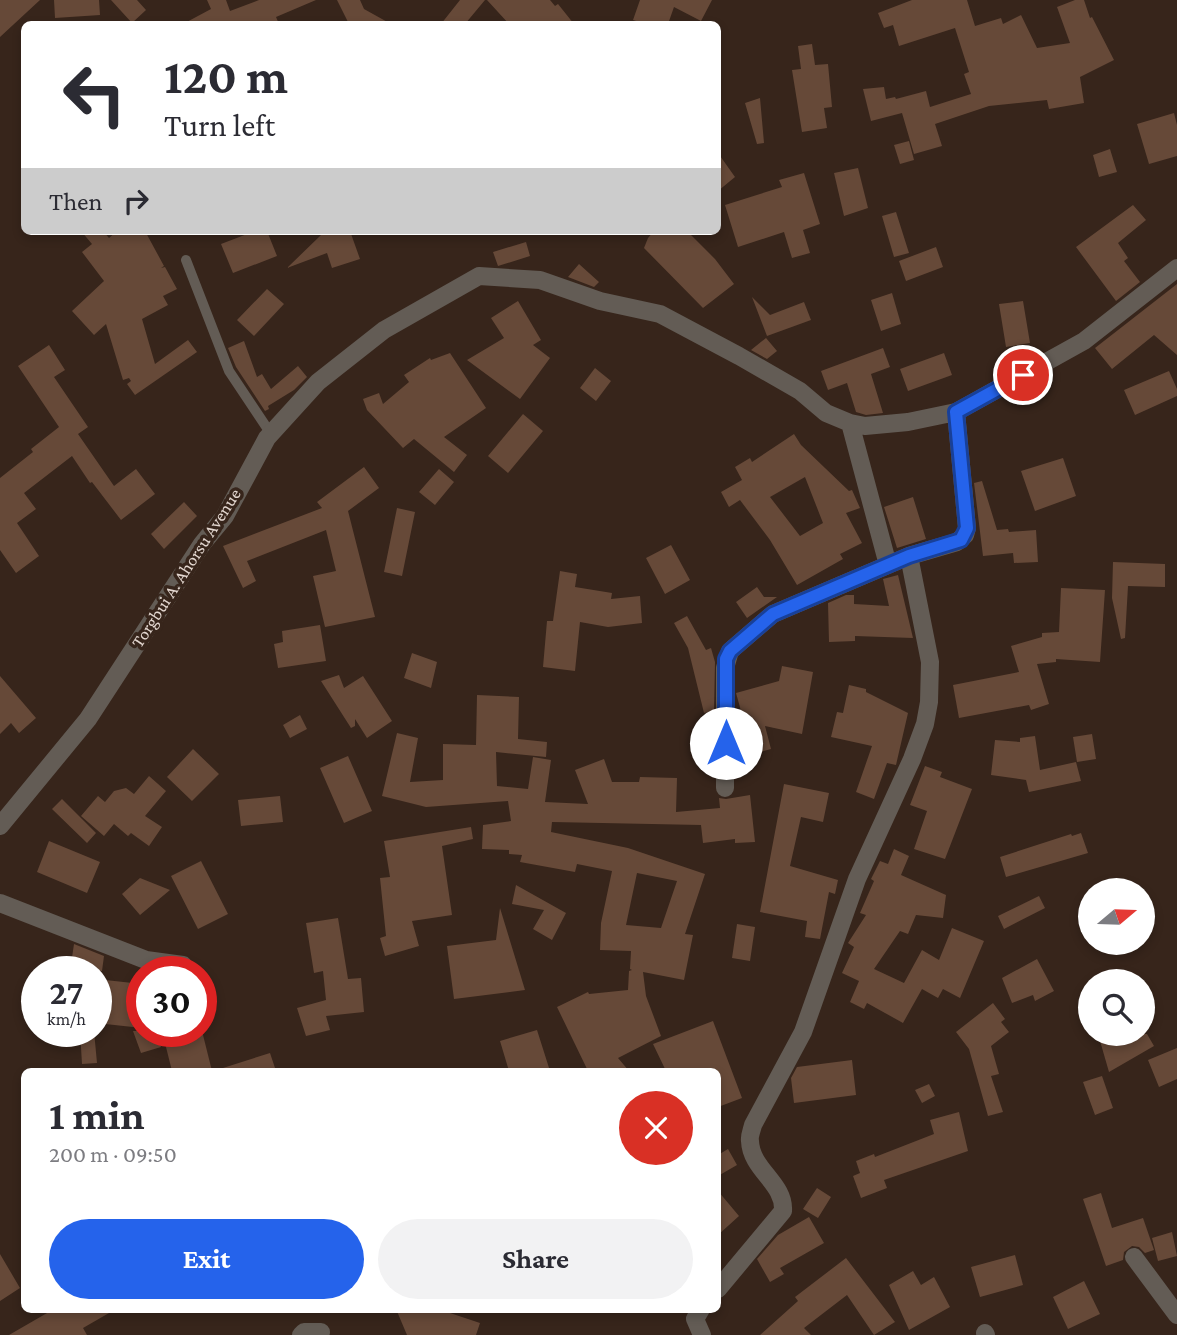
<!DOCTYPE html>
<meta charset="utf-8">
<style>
:root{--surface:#fff;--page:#f2f2f3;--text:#2b2b33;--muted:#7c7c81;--accent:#2563eb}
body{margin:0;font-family:"Crimson Pro",serif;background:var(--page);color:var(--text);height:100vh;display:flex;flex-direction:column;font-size:26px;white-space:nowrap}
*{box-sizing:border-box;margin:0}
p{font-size:23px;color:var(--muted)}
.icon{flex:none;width:38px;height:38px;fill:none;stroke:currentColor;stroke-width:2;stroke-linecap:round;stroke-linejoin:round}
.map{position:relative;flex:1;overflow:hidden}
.details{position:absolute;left:21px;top:1068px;width:700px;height:245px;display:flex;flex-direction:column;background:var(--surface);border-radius:10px;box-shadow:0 4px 10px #0003}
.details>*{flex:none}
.hud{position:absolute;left:21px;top:21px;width:700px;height:214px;border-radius:10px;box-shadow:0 4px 10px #0003;background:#fff;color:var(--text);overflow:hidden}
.needle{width:46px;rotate:71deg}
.tools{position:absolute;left:1078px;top:878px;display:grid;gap:14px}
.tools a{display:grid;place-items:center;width:77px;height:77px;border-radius:50%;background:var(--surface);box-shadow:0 4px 10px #0003;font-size:35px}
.speed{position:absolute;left:21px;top:956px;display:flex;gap:14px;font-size:35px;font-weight:700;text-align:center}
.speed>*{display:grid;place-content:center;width:91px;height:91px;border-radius:50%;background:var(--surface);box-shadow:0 4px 10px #0003;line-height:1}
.speed small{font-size:18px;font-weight:400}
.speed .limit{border:10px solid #d22;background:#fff;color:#111}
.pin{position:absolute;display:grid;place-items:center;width:60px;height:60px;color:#fff;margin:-30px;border:4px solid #fff;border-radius:50%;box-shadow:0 2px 7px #0007}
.me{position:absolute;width:77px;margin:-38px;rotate:0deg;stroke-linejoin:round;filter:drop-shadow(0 0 5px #0008)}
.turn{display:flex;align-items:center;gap:24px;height:147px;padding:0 28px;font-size:32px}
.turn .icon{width:91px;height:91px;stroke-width:2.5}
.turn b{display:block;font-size:49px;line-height:60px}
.then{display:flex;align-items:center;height:66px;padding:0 28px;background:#0003;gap:14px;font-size:26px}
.round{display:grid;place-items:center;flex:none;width:74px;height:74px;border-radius:37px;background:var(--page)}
.headline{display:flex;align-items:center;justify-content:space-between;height:119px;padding:0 28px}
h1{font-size:42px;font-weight:700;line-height:52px}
.cta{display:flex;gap:14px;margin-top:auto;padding:14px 28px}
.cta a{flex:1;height:80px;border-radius:42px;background:var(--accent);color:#fff;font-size:28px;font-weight:700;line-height:80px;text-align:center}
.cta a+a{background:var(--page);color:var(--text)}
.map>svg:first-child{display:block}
.building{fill:#664938;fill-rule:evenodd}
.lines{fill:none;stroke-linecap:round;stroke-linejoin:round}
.service{stroke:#635c55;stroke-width:10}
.minor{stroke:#635c55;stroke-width:18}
.route-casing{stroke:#184099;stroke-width:18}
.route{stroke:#2563eb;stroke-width:12}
.labels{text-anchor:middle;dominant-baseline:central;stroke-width:7;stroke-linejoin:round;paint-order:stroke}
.street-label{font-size:18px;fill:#e3d7d0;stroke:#37251b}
</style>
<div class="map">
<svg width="1177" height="1335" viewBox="0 0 1177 1335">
<rect width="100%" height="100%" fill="#37251b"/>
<path class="building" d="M0 0H40L0 37Z
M54 0H99L100 15 55 18Z
M111 0H137L146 10 132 23Z
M207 0H226L230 11 259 0H316L276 17 279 24H183L211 9Z
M337 0H360L364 9 391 24H349Z
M460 0H485L465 24H441Z
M487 0H550L555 6 558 4 574 24H509Z
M640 0H712L701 21 674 7 668 24H646L633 20Z
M912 0H967L975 26 1001 18 1003 24 1021 15 1037 48 1070 43 1057 7 1075 0H1084L1090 18 1092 17 1114 60 1080 77 1084 103 1049 109 1047 100 989 106 935 124 942 146 914 154 902 113 871 121 863 89 884 87 886 99 895 97 896 99 926 91 930 107 971 94 964 74 969 72 955 28 899 46 893 25 884 28 878 13Z
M812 44 815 65 828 64 832 107 824 108 827 128 802 132 792 70 801 69 798 46Z
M760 98 764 143 757 144 745 103Z
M1174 113 1177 125V156L1149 164 1137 124Z
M909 141 914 160 900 164 894 145Z
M1110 149 1117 172 1099 177 1093 155Z
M718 153 735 177 718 191Z
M858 168 868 208 844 216 834 173Z
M804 173 820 224 803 230 810 253 792 258 784 232 738 247 725 205 782 187 779 180Z
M1133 205 1146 220 1118 243 1128 258 1124 261 1140 282 1116 301 1076 247Z
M896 212 909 253 894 257 882 216Z
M81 231H103L109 238 117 231H145L164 266 161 268 165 267 177 289 163 296 168 305 142 319 155 364 188 340 197 352 135 395 127 384 131 381 129 378 123 380 106 324 94 335 72 311 104 281 82 252 92 244Z
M255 231H267L277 256 233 273 221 244Z
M320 231H350L360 259 332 268 327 253 287 268 321 235Z
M654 231H687L715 259 734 284 703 308 644 248 648 238Z
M526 242 530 256 498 266 493 252Z
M936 247 943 267 906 281 899 261Z
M579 264 599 282 594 287 568 277Z
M1177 284V355L1154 335 1112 369 1095 348Z
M267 289 284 304 254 336 237 320Z
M892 293 901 324 881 331 871 300Z
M752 297 770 315 804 302 811 320 767 336Z
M518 301 541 340 533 345 550 358 520 399 467 360 504 338 491 318Z
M1023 301 1030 343 1006 347 999 304Z
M766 338 777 351 767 359 751 350Z
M244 341 257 377 262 374 271 389 298 366 307 377 294 390 268 406 269 409 265 411 236 367 228 348Z
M49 345 65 370 54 377 88 427 78 434 114 486 136 469 155 494 121 520 92 482 90 483 72 456 24 493 36 509 17 523 39 556 16 573 0 550V478L33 452 31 449 59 427 18 366Z
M883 348 890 367 871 374 883 413 866 415 856 412 847 383 828 390 821 371Z
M450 353 486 408 444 437 467 455 454 472 414 439 403 448 367 410 363 399 379 393 383 404 409 382 404 375 430 358 431 360Z
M944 353 952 375 908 391 900 369Z
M595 368 611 381 596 401 580 388Z
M1169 371 1177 389V396L1135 415 1124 390Z
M523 414 543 431 508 473 488 456Z
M794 434 801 445 849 491 852 490 860 508 846 513 862 543 840 554 843 559 797 585 770 540 740 500 729 507 721 492 742 480 735 467 750 458 752 462ZM805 477 823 523 800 536 770 497Z
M1063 458 1076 496 1035 511 1021 471Z
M364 467 379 488 348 511 375 617 325 627 313 576 336 571 326 530 247 561 256 581 243 588 223 546 322 508 317 502Z
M439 469 454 482 435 505 419 492Z
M982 481 997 530 1008 529 1009 532 1036 530 1038 562 1014 563 1013 553 983 556 974 483Z
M913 497 926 539 897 548 884 507Z
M184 502 197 516 164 549 151 534Z
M397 508 415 512 402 576 384 572Z
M671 545 690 580 665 594 646 558Z
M1113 562 1165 564V587L1128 586 1125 638 1121 639 1112 598Z
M560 571 577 574 575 587 612 593 611 599 640 596 642 623 608 627 580 622 575 671 543 667 547 621H553Z
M898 575 913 638 855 636V641L829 642 828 603 846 595H854V604L889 606 883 579Z
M757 587 764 597H777L747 618 736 602Z
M1061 588 1105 590 1100 662 1056 659V662L1037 664 1049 704 1031 710 1029 705 959 718 953 685 1019 672 1011 646 1042 637V633L1059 632Z
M687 616 706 650 711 648 715 662 714 711 704 713 688 648 674 623Z
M320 625 326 661 278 668 274 644 283 642 282 631Z
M412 653 437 662 431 688 404 678Z
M782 666 813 672 802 734 765 726 771 749 753 754 736 693 779 681Z
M339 675 344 688 363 676 392 721 367 738 355 719V726L351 728 321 681Z
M0 676 36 718 19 733 11 723 0 734Z
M849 685 866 689V692L908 713 896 765 887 763 874 799 856 792 872 746 831 737 837 712 843 713Z
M477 695 519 697 518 739 547 742 546 757 496 752 497 786 528 789 533 757 551 760 545 802 588 804 575 770 604 759 612 782H639L640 777 677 778 676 812 720 808 719 798 726 799 750 795 755 842 735 843V839L703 843 701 825 552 822 551 832 628 848 705 874 685 934 693 935 684 980 643 972 646 996 661 1036 618 1058 629 1071H588L557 1007 588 992 589 994 628 990 629 971 632 970 630 969 631 951 600 950 601 923 612 871 577 864 575 872 520 862 522 855 509 854V850L482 849 483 825 511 821 508 801 426 807 382 796 397 733 418 738 410 782 443 780V744L476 745ZM637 873 677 881 661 928 626 925Z
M300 715 307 729 290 738 283 725Z
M1092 734 1096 759 1077 762 1073 737Z
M1035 736 1040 770 1076 762 1081 781 1029 792 1026 780 991 775 995 740 1020 742V738Z
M193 749 219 774 192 801 167 777Z
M348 756 372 811 344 823 320 768Z
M925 766 942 772 940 777 972 789 945 859 914 849 927 811 910 805Z
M149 776 166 791 145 816 162 827 149 846 131 833 128 836 114 824 104 836 81 816 98 796 105 802 114 791 126 788 134 794Z
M784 784 829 793 823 822 801 817 790 866 838 880 835 894 829 892 820 939 805 937 807 921 760 912Z
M280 796 283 822 241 826 238 800Z
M62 799 96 833 87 843 52 809Z
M471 827 473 839 442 846 452 915 412 921 419 946 385 956 380 938 386 936 380 878 390 877 384 841Z
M1081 833 1088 853 1006 877 1000 857 1071 834 1072 836Z
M49 841 100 862 87 893 37 872Z
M894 849 909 856 901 875 946 895 943 918 916 915 908 934 900 931 874 969 904 983 922 950 939 960 952 928 984 941 960 998 943 989 938 998 922 989 903 1023 867 1003 864 1009 850 1002 859 981 842 973 854 947 848 943 866 915 860 913 874 881 871 879 880 861 888 864Z
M201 861 228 914 198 929 171 876Z
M140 878 170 890 140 915 122 894Z
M516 885 566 913 552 940 533 929 544 910 512 904Z
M1039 896 1045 908 1004 929 998 916Z
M500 908 525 990 454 999 447 946 496 940Z
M338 918 348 979 361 978 364 1012 326 1016 330 1030 306 1036 297 1008 326 1000 323 971 314 973 306 923Z
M737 924 755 927 750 961 732 958Z
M74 944 104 956 102 971H70Z
M1037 959 1054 991 1035 1001 1033 995 1012 1003 1002 978Z
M96 979 142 984V1028L96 1023Z
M993 1003 1005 1019 1001 1022 1009 1032 991 1046 999 1074 991 1076 1003 1112 988 1116 969 1049 956 1032Z
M713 1021 742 1098 718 1107V1071H666L653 1044Z
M537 1030 550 1071H509L500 1041Z
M80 1031H94L97 1063 82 1064Z
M133 1031H155L161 1047 141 1053Z
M179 1031H202L212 1071H172L163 1035Z
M1098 1034H1147L1154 1046 1109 1072Z
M1177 1048V1079L1159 1087 1148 1060Z
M270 1053 276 1071H223V1068Z
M852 1060 856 1095 794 1103 791 1078 797 1067Z
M1102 1076 1113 1108 1095 1115 1083 1082Z
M929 1084 935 1096 922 1103 915 1090Z
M959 1112 968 1151 884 1180 887 1188 861 1198 853 1176 860 1173 856 1161 874 1154 875 1157 934 1134 930 1120Z
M728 1149 737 1165 718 1176V1155Z
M817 1188 831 1197 818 1218 803 1209Z
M718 1191 739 1216 718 1235Z
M1101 1193 1112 1228 1143 1218 1154 1250 1145 1253 1139 1247 1132 1246 1124 1252 1123 1260 1106 1266 1083 1199Z
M809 1217 824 1243 780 1268 784 1274 770 1282 757 1259 778 1235Z
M1172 1232 1177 1256 1158 1261 1152 1238Z
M0 1254 20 1288 0 1301Z
M1015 1255 1023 1285 980 1297 971 1267Z
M846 1258 895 1322 874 1335 847 1295 804 1328 811 1335H760L798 1301 795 1297Z
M913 1271 921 1285 934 1277 950 1307 909 1330 889 1285Z
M1084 1281 1100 1314 1068 1329 1053 1297Z
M54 1309H116L83 1328 87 1335H9Z
M396 1309H446L447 1312 480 1323 476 1335H407Z"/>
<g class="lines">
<path class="service" d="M186 260 229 371 271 434"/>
<path class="minor" d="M850 423 888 565
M725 788V668L730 651 773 614 909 556 957 542 965 535 967 528 956 412
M0 826 88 719 202 544 225 516 267 438 318 382 384 330 479 276 540 280 600 301 660 314 739 356 800 391 826 413 850 423 865 426 908 422 956 412 1084 341 1177 268
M0 903 146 960 183 965
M1134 1257 1177 1315
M718 1289 783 1211C785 1183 751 1170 750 1141 749 1136 752 1130 753 1125L803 1032 857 879 912 759 925 724 929 702 930 662 909 556
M701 1309 695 1319 702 1335
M985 1333 986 1335
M301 1335 304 1332H321"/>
</g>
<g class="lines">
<g class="route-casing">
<path id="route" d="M726 743V659L730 651 773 614 909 556 961 540 967 528 956 412 1023 375"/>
</g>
<use href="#route" class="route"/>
</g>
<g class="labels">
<g class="street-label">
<text transform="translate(186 568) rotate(-57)">Torgbui A. Ahorsu Avenue</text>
</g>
</g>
</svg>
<div class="tools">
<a><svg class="needle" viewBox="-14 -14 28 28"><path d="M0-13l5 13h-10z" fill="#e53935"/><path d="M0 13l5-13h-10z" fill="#7c7c81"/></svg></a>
<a><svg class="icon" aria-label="search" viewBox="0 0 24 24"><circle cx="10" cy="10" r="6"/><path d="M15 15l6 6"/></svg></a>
</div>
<div class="speed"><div>27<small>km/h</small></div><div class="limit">30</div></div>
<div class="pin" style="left:1023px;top:375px;background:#d93025"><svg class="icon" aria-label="arrive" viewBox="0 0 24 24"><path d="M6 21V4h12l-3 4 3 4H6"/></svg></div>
<svg class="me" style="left:726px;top:743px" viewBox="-20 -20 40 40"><circle r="19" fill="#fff"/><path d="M0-13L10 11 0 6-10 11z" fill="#2563eb"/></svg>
<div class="hud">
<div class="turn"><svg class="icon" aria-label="left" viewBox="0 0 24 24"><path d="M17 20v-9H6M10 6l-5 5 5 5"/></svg><div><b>120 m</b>Turn left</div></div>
<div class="then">Then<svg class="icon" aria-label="right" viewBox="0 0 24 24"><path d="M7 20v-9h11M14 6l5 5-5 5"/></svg></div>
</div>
<section class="details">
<div class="headline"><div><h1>1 min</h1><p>200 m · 09:50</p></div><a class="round" style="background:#d93025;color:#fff"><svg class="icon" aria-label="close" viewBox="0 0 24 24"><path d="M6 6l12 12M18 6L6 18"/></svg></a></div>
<div class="cta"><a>Exit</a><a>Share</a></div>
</section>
</div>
